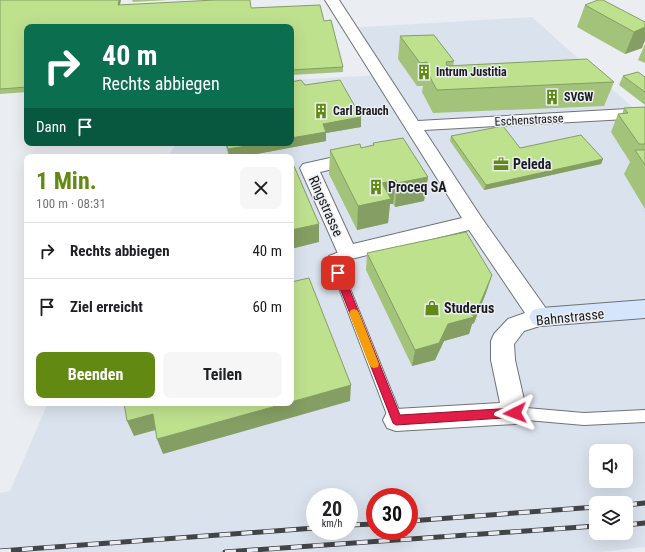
<!DOCTYPE html>
<html lang="de">
<meta charset="utf-8">
<style>
:root{--surface:#fff;--page:#f6f6f6;--text:#202124;--muted:#757577;--line:#e0e0e0;--accent:#628912}
body{margin:0;font-family:"Roboto Condensed",sans-serif;background:var(--page);color:var(--text);height:100vh;display:flex;flex-direction:column;font-size:15px;white-space:nowrap}
*{box-sizing:border-box;margin:0}
p{font-size:13px;color:var(--muted)}
.icon{flex:none;width:22px;height:22px;fill:none;stroke:currentColor;stroke-width:2;stroke-linecap:round;stroke-linejoin:round}
.map{position:relative;flex:1;overflow:hidden}
.side{position:absolute;left:24px;top:154px;width:270px;height:252px;display:flex;flex-direction:column;background:var(--surface);border-radius:8px;box-shadow:0 4px 16px #0002}
.side>*{flex:none}
.guide{position:absolute;left:24px;top:24px;width:270px;height:122px;border-radius:8px;box-shadow:0 4px 16px #0002;background:#0b6e4f;color:#fff;overflow:hidden}
.buttons{position:absolute;left:589px;top:444px;display:grid;gap:8px}
.buttons a{display:grid;place-items:center;width:44px;height:44px;border-radius:8px;background:var(--surface);box-shadow:0 4px 16px #0002;font-size:20px}
.speed{position:absolute;left:306px;top:488px;display:flex;gap:8px;font-size:20px;font-weight:700;text-align:center}
.speed>*{display:grid;place-content:center;width:52px;height:52px;border-radius:50%;background:var(--surface);box-shadow:0 4px 16px #0002;line-height:1}
.speed small{font-size:10px;font-weight:400}
.speed .limit{border:6px solid #d22;background:#fff;color:#111}
.pin{position:absolute;display:grid;place-items:center;width:34px;height:34px;color:#fff;margin:-17px;border-radius:8px;box-shadow:0 2px 6px #0006}
.me{position:absolute;width:44px;margin:-22px;rotate:267deg;stroke-linejoin:round;filter:drop-shadow(0 0 3px #0008)}
.turn{display:flex;align-items:center;gap:14px;height:84px;padding:0 12px;font-size:18px}
.turn .icon{width:52px;height:52px;stroke-width:2.5}
.turn b{display:block;font-size:28px;line-height:34px}
.then{display:flex;align-items:center;height:38px;padding:0 12px;background:#0003;gap:8px;font-size:15px}
.round{display:grid;place-items:center;flex:none;width:42px;height:42px;border-radius:8px;background:var(--page)}
.summary{display:flex;align-items:center;justify-content:space-between;height:68px;padding:0 12px}
h1{font-size:24px;font-weight:700;line-height:30px;color:var(--accent)}
.primary-button{display:flex;gap:8px;margin-top:auto;padding:8px 12px}
.primary-button a{flex:1;height:46px;border-radius:8px;background:var(--accent);color:#fff;font-size:16px;font-weight:700;line-height:46px;text-align:center}
.primary-button a+a{background:var(--page);color:var(--text)}
ul{padding:0;list-style:none}
li{display:flex;align-items:center;gap:12px;height:56px;padding:0 12px;border-top:1px solid var(--line)}
li div{flex:1}
li b{display:block;font-size:15px}
li em{font-style:normal}
.map>svg:first-child{display:block}
.built{fill:#dae2ed;fill-rule:evenodd}
.lines{fill:none;stroke-linecap:round;stroke-linejoin:round}
.lane-casing{stroke:#707377;stroke-width:2}
.street-casing{stroke:#707377;stroke-width:2}
.secondary-casing{stroke:#707377;stroke-width:2}
.lane{fill:#fff;fill-rule:evenodd}
.street{fill:#fff;fill-rule:evenodd}
.secondary{fill:#d5e5fb;fill-rule:evenodd}
.rail-casing{stroke:#424446;stroke-width:5}
.rail{stroke:#eaedf2;stroke-width:3.5;stroke-dasharray:11;stroke-linecap:butt}
.wall{fill:#a3c27a}
.shaded-wall{fill:#859e63}
.building{fill:#bee18e;stroke:#859e63}
.route{fill:#e11d48;stroke:#92132f}
.slow{fill:#f59e0b}
.labels{text-anchor:middle;dominant-baseline:central;stroke-width:3;stroke-linejoin:round;paint-order:stroke}
.far-poi-label{font-size:12px;font-weight:bold;fill:#1a1b1d;stroke:#eaedf2;text-anchor:start}
.far-street-label{font-size:12px;fill:#1a1b1d;stroke:#eaedf2}
.poi-label{font-size:14px;font-weight:bold;fill:#1a1b1d;stroke:#eaedf2;text-anchor:start}
.street-label{font-size:14px;fill:#1a1b1d;stroke:#eaedf2}
</style>
<div class="map">
<svg width="645" height="552" viewBox="0 0 645 552">
<rect width="100%" height="100%" fill="#eaedf2"/>
<path class="built" d="M532 17 639 113H645V547L601 552H0V493L10 491 48 403H291V157H167L177 143H291V80L381 75 350 28ZM596 451H626V481H596ZM315 497H349V531H315ZM375 497H409V531H375ZM596 503H626V533H596Z"/>
<g class="lines">
<g class="lane-casing">
<path id="lane" d="M347 249 351 250 352 253 351 256 339 261 403 420 401 424 396 426 391 424 389 420 328 259 329 256Z
M515 407 584 413 645 410V422L584 425 515 419 510 417 508 413 510 409Z"/>
</g>
<g class="street-casing">
<path id="street" d="M325 0H339L418 121 645 108V118L424 130 481 217 552 317 549 323 524 331 514 344 515 360 527 413 524 421 515 424 396 431 387 428 383 420 387 412 396 409 500 403 491 360V341L494 334 508 319 525 313 469 230 347 260 340 258 300 168 303 164 357 152 363 154 366 158 363 162 320 172 353 244 462 218Z"/>
</g>
<g class="secondary-casing">
<path id="secondary" d="M645 300V318L541 326 533 324 529 317 533 310 541 308Z"/>
</g>
<use href="#lane" class="lane"/>
<use href="#street" class="street"/>
<use href="#secondary" class="secondary"/>
<g class="rail-casing">
<path id="rail" d="M626 505 645 503
M409 521 596 507
M349 525 375 524
M626 525 645 523
M0 551 315 528
M225 552 596 526"/>
</g>
<use href="#rail" class="rail"/>
</g>
<path class="wall" d="M0 0 120 5 251 8 324 21 343 67V72L291 75V27H27V92L0 94Z
M132 0H168L133 2Z
M585 5 645 22V40L642 48 625 54 577 27Z
M400 36 454 61 453 66 614 82 604 106 433 113 422 92 423 86H417L398 59Z
M645 44V63L638 60Z
M623 76 645 77V105L619 85Z
M305 85 361 127 326 133V141L241 157H229L225 143H291Z
M645 107V209L624 174 630 162 611 132 618 114H622L624 108Z
M451 136 520 148 603 159 601 164 484 190 450 141Z
M373 143 428 177 424 201 395 207 393 204H390L388 223 357 230 329 174 330 150 361 148 373 145Z
M367 253 492 275 486 293 474 323 472 324 469 334 444 341 435 360 412 366 366 270Z"/>
<path class="shaded-wall" d="M119 0H121L119 10 118 5Z
M645 27V40L642 48 625 54 634 32Z
M361 117V127L326 133V141L241 157H229L228 149 264 143H291V138L323 124Z
M603 159 601 164 484 190 486 185Z
M428 177 424 201 395 207 397 183Z
M396 180 393 204H390L388 223 357 230 358 206 382 183Z
M319 224V242L291 249V230Z
M492 275 486 293 474 323 472 324 469 334 444 341 435 360 412 366 415 350 448 324 469 310Z
M351 385 350 401 163 454 157 439 287 403H291V402Z
M153 414 159 429 134 436 127 421Z"/>
<path class="building" d="M0 0H119L118 5 215 0H250L251 8 320 5 324 21 331 20 343 67 291 70V27H27V87L0 89Z
M598 0H603L645 22V27L634 32 585 5Z
M434 35 454 61 446 62 447 66 587 59 614 82 437 90 425 68 430 67 427 62 420 63 400 36Z
M638 72 645 77V92L623 76Z
M301 80 305 85 340 80 361 117 323 124 326 132 291 138V82Z
M645 107V144H639L618 114 628 113 624 108Z
M503 126 520 148 581 135 603 159 486 185 451 136Z
M403 138 428 177 397 183 396 180 382 183 391 199 358 206 330 150 360 144 361 148 374 145 373 143Z
M226 143H264L228 149Z
M635 150H645V165Z
M291 166H294L319 224 291 230Z
M466 232 492 275 479 306 469 310 474 317 448 324 439 343 415 350 367 253Z
M309 278 351 385 291 402V282Z
M124 403H287L157 439 153 414 127 421Z"/>
<path class="route" d="M338 270 343 273 400 415 515 408 519 410 520 413 519 417 396 425 393 423 334 273Z"/>
<path class="slow" d="M354 309 357 310 359 313 379 364 378 367 374 368 371 367 369 364 349 313 351 310Z"/>
<defs>
<g id="building-bare" transform="scale(1.2)"><path d="M-4-6H4V6H1V3H-1V6H-4ZM-2.5-4.3h1.7v1.8h-1.7ZM.8-4.3h1.7v1.8H.8ZM-2.5-1h1.7V.8h-1.7ZM.8-1h1.7V.8H.8Z" fill="#628912" stroke="#eaedf2" stroke-width="2.5" paint-order="stroke"/></g>
<g id="office-bare" transform="scale(1.2)"><path d="M-6-3h4V-5.5h4V-3h4V5H-6ZM-1-4.5V-3h2v-1.5ZM-6 0V1H6V0Z" fill="#628912" stroke="#eaedf2" stroke-width="2.5" paint-order="stroke"/></g>
<g id="shop-bare" transform="scale(1.2)"><path d="M-5-2.5h2.3a2.7 3.5 0 0 1 5.4 0H5L5.5 6h-11ZM-1.5-2.5h3a1.5 2.3 0 0 0-3 0Z" fill="#628912" stroke="#eaedf2" stroke-width="2.5" paint-order="stroke"/></g>
</defs>
<g fill-rule="evenodd">
<use href="#building-bare" x="424" y="72"/>
<use href="#building-bare" x="552" y="97"/>
<use href="#building-bare" x="321" y="111"/>
<use href="#office-bare" x="501" y="164"/>
<use href="#building-bare" x="376" y="187"/>
<use href="#shop-bare" x="432" y="308"/>
</g>
<g class="labels">
<g class="far-poi-label">
<text x="436" y="72">Intrum Justitia</text>
<text x="564" y="97">SVGW</text>
<text x="333" y="111">Carl Brauch</text>
</g>
<g class="far-street-label">
<text transform="translate(529 120) rotate(-3)">Eschenstrasse</text>
</g>
<g class="poi-label">
<text x="513" y="164">Peleda</text>
<text x="388" y="187">Proceq SA</text>
<text x="444" y="308">Studerus</text>
</g>
<g class="street-label">
<text transform="translate(326 206) rotate(66)">Ringstrasse</text>
<text transform="translate(570 317) rotate(-6)">Bahnstrasse</text>
</g>
</g>
</svg>
<div class="buttons">
<a><svg class="icon" aria-label="sound" viewBox="0 0 24 24"><path d="M4 9h4l5-4v14l-5-4H4zM17 9q2 3 0 6"/></svg></a>
<a><svg class="icon" aria-label="layers" viewBox="0 0 24 24"><path d="M12 4l9 5-9 5-9-5zM3 14l9 5 9-5"/></svg></a>
</div>
<div class="speed"><div>20<small>km/h</small></div><div class="limit">30</div></div>
<div class="pin" style="left:338px;top:273px;background:#d93025"><svg class="icon" aria-label="arrive" viewBox="0 0 24 24"><path d="M6 21V4h12l-3 4 3 4H6"/></svg></div>
<svg class="me" style="left:515px;top:413px" viewBox="-20 -20 40 40"><path d="M0-17L14 15 0 8-14 15z" fill="#e11d48" stroke="#fff" stroke-width="4"/></svg>
<div class="guide">
<div class="turn"><svg class="icon" aria-label="right" viewBox="0 0 24 24"><path d="M7 20v-9h11M14 6l5 5-5 5"/></svg><div><b>40 m</b>Rechts abbiegen</div></div>
<div class="then">Dann<svg class="icon" aria-label="arrive" viewBox="0 0 24 24"><path d="M6 21V4h12l-3 4 3 4H6"/></svg></div>
</div>
<section class="side">
<div class="summary"><div><h1>1 Min.</h1><p>100 m · 08:31</p></div><a class="round"><svg class="icon" aria-label="close" viewBox="0 0 24 24"><path d="M6 6l12 12M18 6L6 18"/></svg></a></div>
<ul>
<li><svg class="icon" aria-label="right" viewBox="0 0 24 24"><path d="M7 20v-9h11M14 6l5 5-5 5"/></svg><div><b>Rechts abbiegen</b></div><em>40 m</em></li>
<li><svg class="icon" aria-label="arrive" viewBox="0 0 24 24"><path d="M6 21V4h12l-3 4 3 4H6"/></svg><div><b>Ziel erreicht</b></div><em>60 m</em></li>
</ul>
<div class="primary-button"><a>Beenden</a><a>Teilen</a></div>
</section>
</div>
